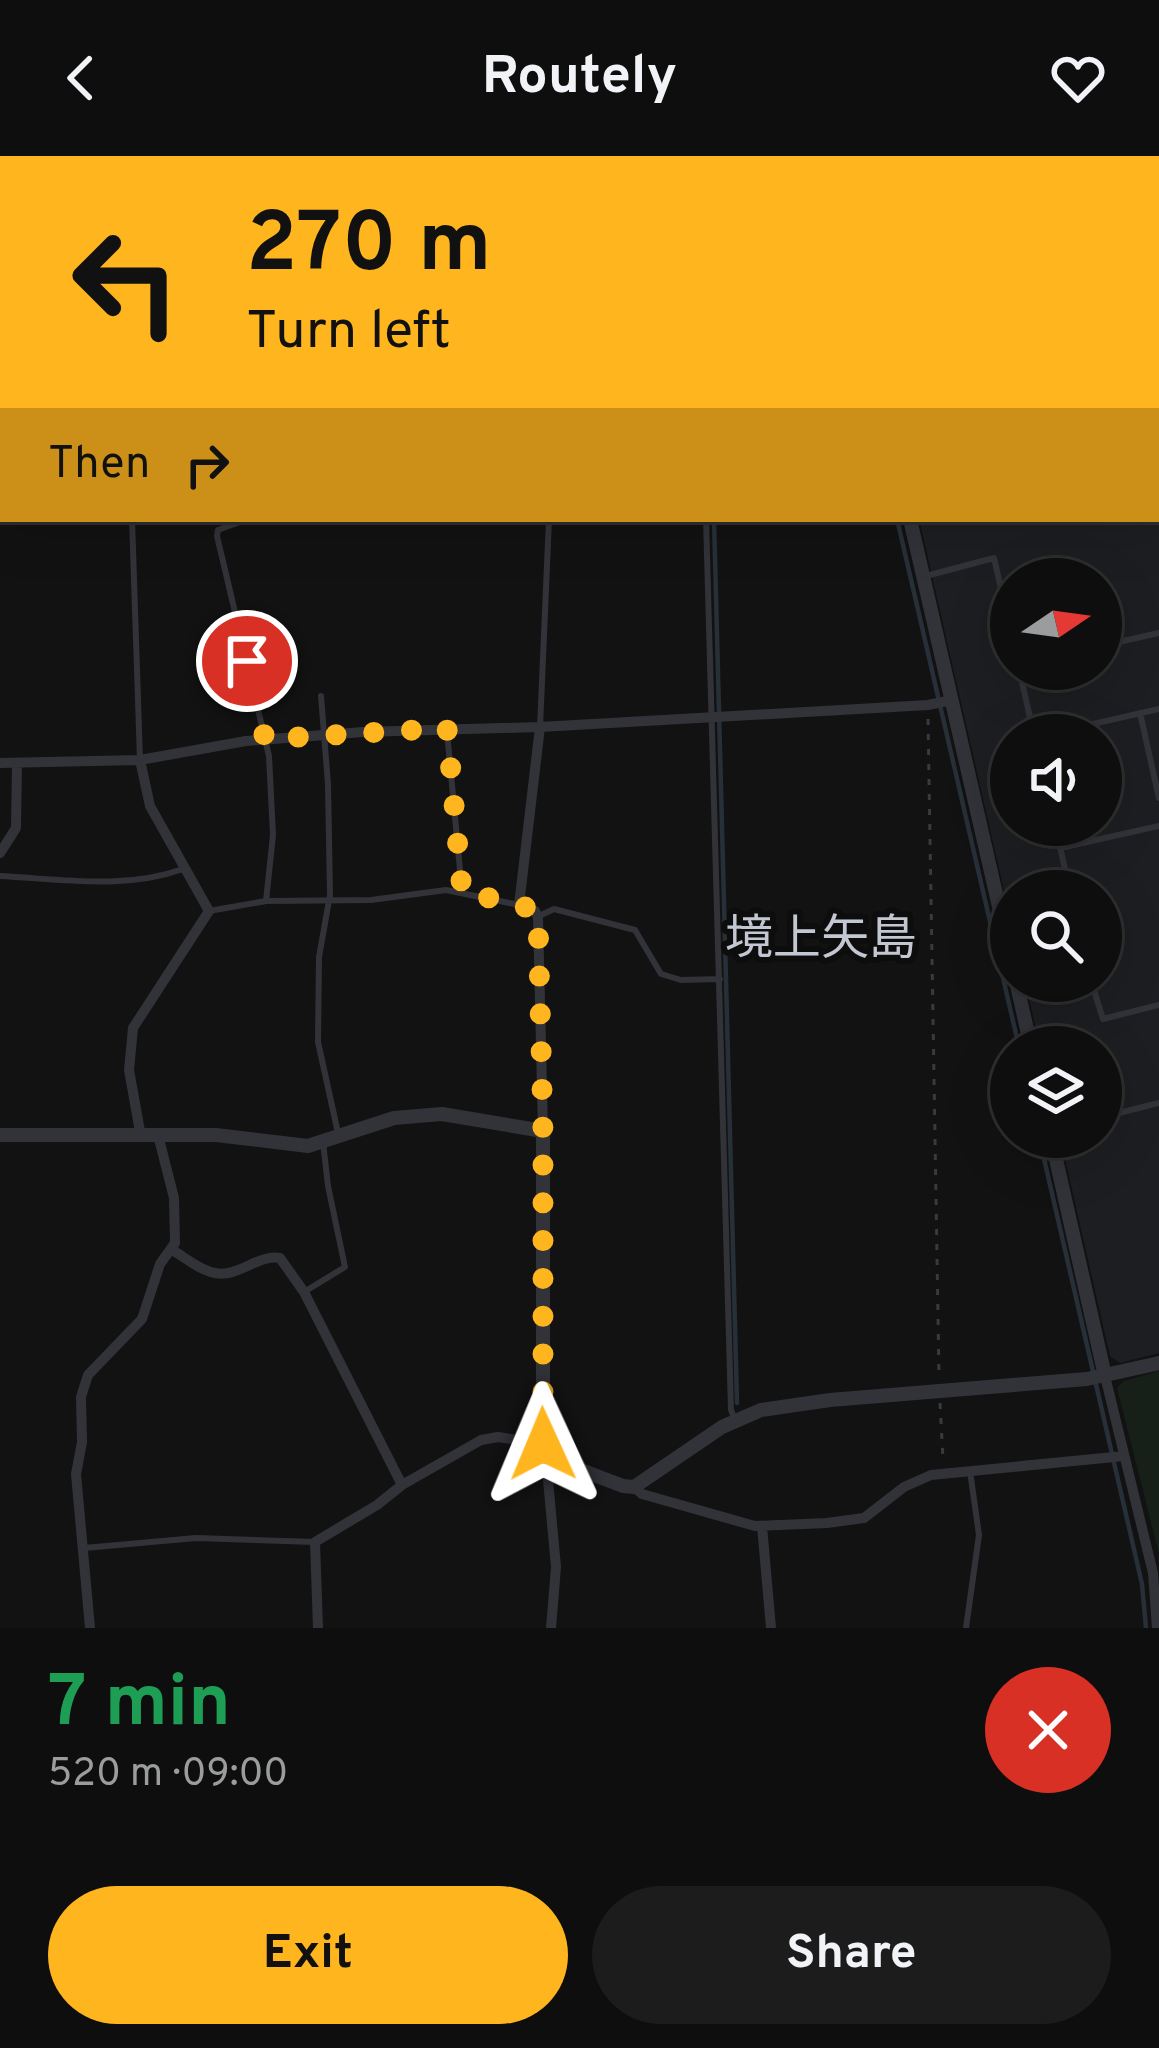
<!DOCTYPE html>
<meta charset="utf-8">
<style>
:root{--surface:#0e0e0e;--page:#1c1c1c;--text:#f1f3f6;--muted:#9b9c9e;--line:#2e2e2e;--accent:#ffb51e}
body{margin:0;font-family:Overpass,"Noto Sans JP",sans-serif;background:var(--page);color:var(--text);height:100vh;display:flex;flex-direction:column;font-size:45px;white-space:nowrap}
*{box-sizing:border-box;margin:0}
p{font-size:39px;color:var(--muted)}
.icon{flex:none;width:66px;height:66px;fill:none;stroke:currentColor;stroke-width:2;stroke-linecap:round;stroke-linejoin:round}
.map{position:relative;height:1472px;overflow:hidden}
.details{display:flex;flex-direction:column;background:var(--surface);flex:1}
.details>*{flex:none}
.top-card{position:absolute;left:0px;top:0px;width:1161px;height:366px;box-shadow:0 12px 48px #0002,0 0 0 3px var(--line);background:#ffb51e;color:#111;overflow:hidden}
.needle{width:78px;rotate:77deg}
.tools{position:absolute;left:990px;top:402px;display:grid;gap:24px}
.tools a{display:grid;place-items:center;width:132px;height:132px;border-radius:50%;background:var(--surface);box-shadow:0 12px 48px #0002,0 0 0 3px var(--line);font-size:60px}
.pin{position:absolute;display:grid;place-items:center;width:102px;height:102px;color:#fff;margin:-51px;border:6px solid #fff;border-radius:50%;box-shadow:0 3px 12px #0007}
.me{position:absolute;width:132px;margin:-66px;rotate:359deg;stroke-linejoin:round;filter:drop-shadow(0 0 9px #0008)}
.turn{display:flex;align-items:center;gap:42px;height:252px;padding:0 48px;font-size:54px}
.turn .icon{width:156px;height:156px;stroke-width:2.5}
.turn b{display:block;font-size:84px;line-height:102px}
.then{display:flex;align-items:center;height:114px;padding:0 48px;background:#0003;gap:24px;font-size:45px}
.round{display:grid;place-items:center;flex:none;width:126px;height:126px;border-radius:63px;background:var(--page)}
.overview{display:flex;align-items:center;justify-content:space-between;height:204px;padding:0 48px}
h1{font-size:72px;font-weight:700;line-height:90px;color:#1e9e55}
.button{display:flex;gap:24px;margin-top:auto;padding:24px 48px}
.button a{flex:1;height:138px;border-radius:72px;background:var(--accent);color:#111;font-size:48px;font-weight:700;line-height:138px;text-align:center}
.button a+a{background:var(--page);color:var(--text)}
header{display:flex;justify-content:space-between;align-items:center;height:156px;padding:0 48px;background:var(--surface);font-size:54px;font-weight:700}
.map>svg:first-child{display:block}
.built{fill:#1d1e21;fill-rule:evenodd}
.green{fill:#171f19}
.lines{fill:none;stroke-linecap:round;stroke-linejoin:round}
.stream{stroke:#273038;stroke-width:4.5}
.path{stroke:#383a40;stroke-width:3;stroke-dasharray:6 9;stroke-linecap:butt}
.service{stroke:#323339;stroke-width:6}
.minor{stroke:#323339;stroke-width:10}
.tertiary{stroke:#323339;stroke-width:14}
.route{stroke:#ffb51e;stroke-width:21;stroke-dasharray:0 37.8}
.labels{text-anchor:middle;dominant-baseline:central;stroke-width:12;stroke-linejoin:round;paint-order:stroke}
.quarter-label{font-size:48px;fill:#c3c7d1;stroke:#0d0d0e}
</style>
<header><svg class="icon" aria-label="back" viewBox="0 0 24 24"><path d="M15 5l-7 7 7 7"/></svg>Routely<svg class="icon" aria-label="heart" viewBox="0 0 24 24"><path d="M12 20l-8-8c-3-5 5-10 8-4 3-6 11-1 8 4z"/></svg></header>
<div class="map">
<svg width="1159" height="1472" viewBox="0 0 1159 1472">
<rect width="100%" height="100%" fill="#121213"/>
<path class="built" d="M836 0H1159V1197L1120 1207 1110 1200 1060 981H1101V891H1040L1025 825H1101V735H1011V765L919 363H1158V3ZM1011 423H1101V513H1011ZM1011 579H1101V669H1011Z"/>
<path class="green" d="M1159 1215V1398L1117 1232 1124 1225Z"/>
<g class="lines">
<path class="stream" d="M705 0V3
M811 0 812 3
M714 363 737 1247
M897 363 1019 891
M1039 981 1142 1428 1146 1472"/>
<path class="path" d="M928 563 939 1220
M940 1247 943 1303"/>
<path class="service" d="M123 0V3
M332 0V3
M541 0V3
M696 0V3
M1158 182H1159
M132 363 140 604
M248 363 218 374 217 380 269 600 273 679 266 745
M706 363 731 1254 735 1264
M926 420 994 402 1011 476
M1101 490 1159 477
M1019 513 1034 579
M321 540 328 628 330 739 319 801 318 886 338 977
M1140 557 1159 642
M540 571 549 363
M447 576 462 735
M1045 579 1159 553
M1055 669 1070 735
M1060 692 1159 670
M0 720C60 723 125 734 183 713
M209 755 266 745 371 744 446 734 519 749
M539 760 554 753 635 774 661 818 681 824 720 823
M1091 825 1103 863 1159 849
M1107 960 1159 947
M304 1136 345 1111 328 1030 323 986
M84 1392 196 1382 315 1386
M966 1472 979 1379 970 1315"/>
<path class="minor" d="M540 571 519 749 535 755 538 761 543 975
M140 604 150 650 209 755 133 872 129 914 141 981
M0 607 140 604 246 585 363 576 540 571 928 549 952 544
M0 697 16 672 17 607
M172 1094C185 1101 199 1114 215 1117 238 1122 258 1098 280 1102L304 1136 402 1329
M1105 1220 1153 1417 1157 1472
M634 1331 642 1338 755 1370 827 1367 864 1362 904 1331 931 1319 1124 1300
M762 1370 771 1472
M90 1472 76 1318 82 1286 81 1241 88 1219 142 1163 160 1108 175 1087 174 1042 158 979
M318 1472 315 1386 377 1349 402 1329 481 1284 498 1281 543 1288
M551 1472 556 1411 547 1313 552 1300"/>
<path class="tertiary" d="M825 0V3
M910 363 1011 803
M1016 825 1031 891
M0 979H216L308 990 394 962 442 958 543 975V1288L560 1306 623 1330 634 1331 722 1271 761 1254 830 1244 1087 1223 1159 1207
M1051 981 1105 1220"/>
</g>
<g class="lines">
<path class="route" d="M247 505 265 583 447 572 462 735 529 752 538 761 543 975V1288"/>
</g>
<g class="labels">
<g class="quarter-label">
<text x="821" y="786">境上矢島</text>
</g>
</g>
</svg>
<div class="tools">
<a><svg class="needle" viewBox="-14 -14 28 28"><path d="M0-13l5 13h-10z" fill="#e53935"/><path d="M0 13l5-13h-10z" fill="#9b9c9e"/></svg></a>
<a><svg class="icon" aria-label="sound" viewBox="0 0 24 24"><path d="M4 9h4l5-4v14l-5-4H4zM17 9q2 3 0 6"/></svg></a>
<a><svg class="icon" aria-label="search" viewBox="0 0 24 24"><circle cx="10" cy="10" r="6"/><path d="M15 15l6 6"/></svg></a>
<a><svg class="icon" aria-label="layers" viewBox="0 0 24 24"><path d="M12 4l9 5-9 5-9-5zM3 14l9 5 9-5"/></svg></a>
</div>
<div class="pin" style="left:247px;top:505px;background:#d93025"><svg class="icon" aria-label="arrive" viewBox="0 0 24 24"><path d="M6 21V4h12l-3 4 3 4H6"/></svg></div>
<svg class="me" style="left:543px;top:1288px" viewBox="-20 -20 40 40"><path d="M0-17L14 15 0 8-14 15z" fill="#ffb51e" stroke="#fff" stroke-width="4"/></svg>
<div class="top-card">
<div class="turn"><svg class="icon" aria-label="left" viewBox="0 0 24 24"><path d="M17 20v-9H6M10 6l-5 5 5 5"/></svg><div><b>270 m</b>Turn left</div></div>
<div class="then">Then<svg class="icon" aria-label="right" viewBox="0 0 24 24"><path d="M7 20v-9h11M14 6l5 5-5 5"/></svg></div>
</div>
</div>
<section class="details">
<div class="overview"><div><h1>7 min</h1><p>520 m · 09:00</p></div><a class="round" style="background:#d93025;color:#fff"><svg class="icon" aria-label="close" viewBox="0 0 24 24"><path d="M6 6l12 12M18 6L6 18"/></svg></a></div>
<div class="button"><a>Exit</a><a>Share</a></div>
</section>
